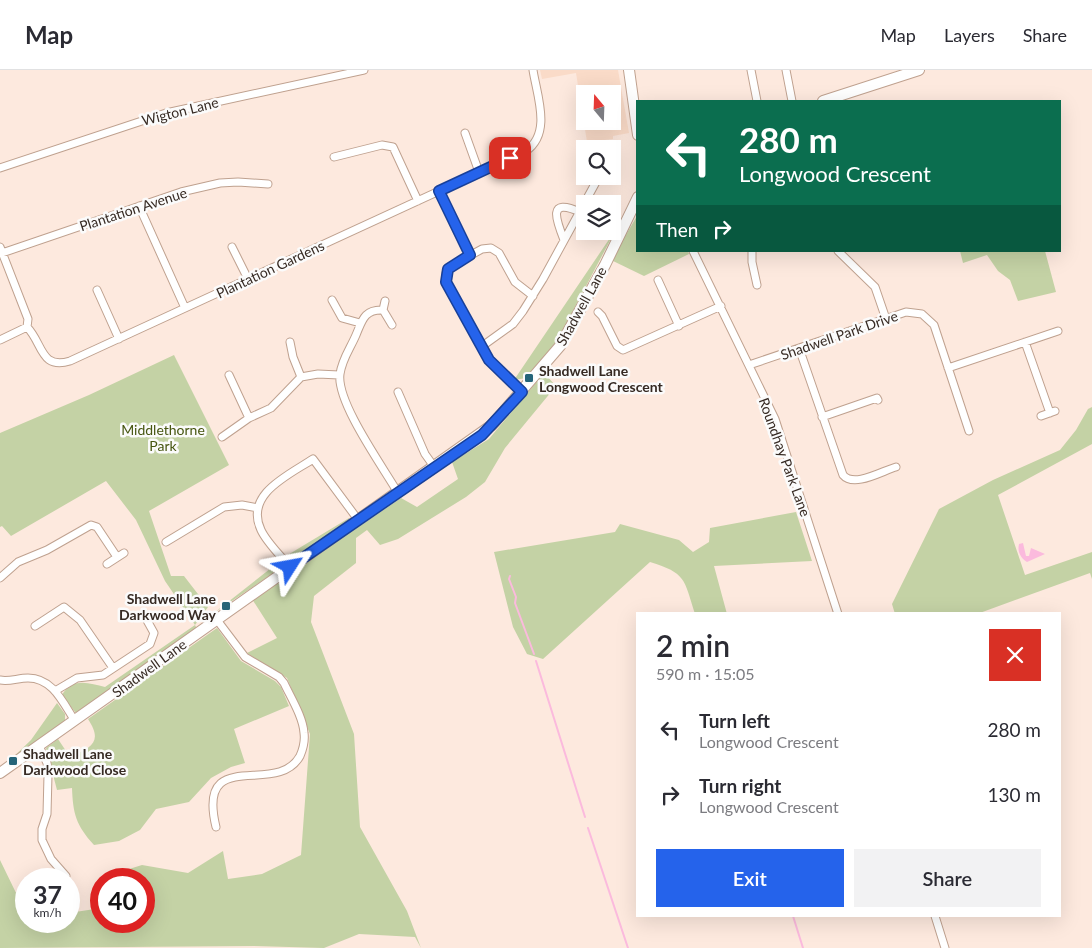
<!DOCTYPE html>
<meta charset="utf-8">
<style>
:root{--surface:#fff;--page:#f2f2f3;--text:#2b2b33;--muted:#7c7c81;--line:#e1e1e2;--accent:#2563eb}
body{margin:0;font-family:Lato,sans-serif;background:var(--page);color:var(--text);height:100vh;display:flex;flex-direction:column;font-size:19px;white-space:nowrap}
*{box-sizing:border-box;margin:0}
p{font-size:16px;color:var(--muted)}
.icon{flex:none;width:28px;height:28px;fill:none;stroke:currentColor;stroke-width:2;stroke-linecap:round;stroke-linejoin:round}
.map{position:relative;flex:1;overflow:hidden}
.drawer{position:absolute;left:636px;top:542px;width:425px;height:305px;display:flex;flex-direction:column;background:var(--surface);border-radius:0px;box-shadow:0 5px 20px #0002}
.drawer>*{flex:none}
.hud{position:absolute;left:636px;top:30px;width:425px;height:152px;border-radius:0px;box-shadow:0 5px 20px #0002;background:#0b6e4f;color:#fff;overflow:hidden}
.needle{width:32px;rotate:341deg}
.buttons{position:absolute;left:576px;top:15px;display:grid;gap:10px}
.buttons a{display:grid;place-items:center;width:45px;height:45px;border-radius:0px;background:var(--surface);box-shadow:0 5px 20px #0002;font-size:25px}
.speed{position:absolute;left:15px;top:798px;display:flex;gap:10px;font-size:25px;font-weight:700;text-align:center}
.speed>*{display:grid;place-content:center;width:65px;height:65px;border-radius:50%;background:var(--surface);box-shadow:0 5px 20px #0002;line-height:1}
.speed small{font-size:12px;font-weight:400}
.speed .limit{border:8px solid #d22;background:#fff;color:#111}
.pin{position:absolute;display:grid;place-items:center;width:42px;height:42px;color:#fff;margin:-21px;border-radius:10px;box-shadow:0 2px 8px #0006}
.me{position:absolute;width:55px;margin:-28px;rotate:56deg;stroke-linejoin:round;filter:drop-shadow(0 0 4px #0008)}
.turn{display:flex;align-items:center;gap:18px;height:105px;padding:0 20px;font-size:22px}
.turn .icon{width:65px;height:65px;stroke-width:2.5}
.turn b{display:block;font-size:35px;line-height:42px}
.then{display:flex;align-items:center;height:48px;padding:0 20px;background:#0003;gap:10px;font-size:19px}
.round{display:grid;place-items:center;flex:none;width:52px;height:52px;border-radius:0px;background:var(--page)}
.overview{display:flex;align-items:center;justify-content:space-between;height:85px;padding:0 20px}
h1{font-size:30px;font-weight:600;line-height:38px}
.cta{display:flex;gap:10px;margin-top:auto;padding:10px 20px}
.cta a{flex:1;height:58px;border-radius:0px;background:var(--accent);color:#fff;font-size:20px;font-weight:600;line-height:58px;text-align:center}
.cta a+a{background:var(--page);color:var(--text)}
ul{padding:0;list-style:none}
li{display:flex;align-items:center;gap:15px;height:65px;padding:0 20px}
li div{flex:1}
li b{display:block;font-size:19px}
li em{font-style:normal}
header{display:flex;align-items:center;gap:30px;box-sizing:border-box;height:70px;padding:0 25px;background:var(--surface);border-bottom:1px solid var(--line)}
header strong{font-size:24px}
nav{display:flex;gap:28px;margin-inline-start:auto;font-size:18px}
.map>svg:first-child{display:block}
.built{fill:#fadbc8;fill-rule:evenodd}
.green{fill:#c4d2a5}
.water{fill:#fbbadd}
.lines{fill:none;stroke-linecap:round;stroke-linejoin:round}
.stream{stroke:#fbbadd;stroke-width:2}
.street-casing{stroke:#bfa18f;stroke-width:9}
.secondary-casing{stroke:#bfa18f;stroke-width:12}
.street{stroke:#fff;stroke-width:7}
.secondary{stroke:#fff;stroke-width:10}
.route-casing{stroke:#184099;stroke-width:12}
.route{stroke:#2563eb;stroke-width:9}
.poi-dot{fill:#246479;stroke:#fbfbfb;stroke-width:2}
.labels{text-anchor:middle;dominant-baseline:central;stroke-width:5;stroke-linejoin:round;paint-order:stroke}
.street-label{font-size:14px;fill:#362a23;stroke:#fbfbfb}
.poi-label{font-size:14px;font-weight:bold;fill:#362a23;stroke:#fbfbfb;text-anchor:start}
.park-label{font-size:14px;fill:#475611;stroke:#fbfbfb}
</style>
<header>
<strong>Map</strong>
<nav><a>Map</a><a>Layers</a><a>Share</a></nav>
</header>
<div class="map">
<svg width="1092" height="878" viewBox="0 0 1092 878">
<rect width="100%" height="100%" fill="#fde9de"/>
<path class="built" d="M540 0H618L629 63 613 66V69L587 72 576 3 542 9ZM585 24H612V51H585Z"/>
<path class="green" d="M637 146 638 181H688L689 184 644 206 611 190Z
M616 159 553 279 526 308 514 310Z
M960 181H1045L1056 222 1018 231 1010 210 998 201 987 185 963 193Z
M174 285 229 395 149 441 171 506H184L208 537 195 555 197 559 78 642H75L62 625C72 607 89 613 105 617L195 555 165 511 136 450 106 411 11 466 2 456 0 457V363L89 325Z
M544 303 556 316 505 378 485 412 466 427 398 469 380 475 367 460 356 468V493L314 526 311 552 354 664 360 757 407 841 421 878 415 867 359 864 324 878 254 876 0 878V790L18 827 25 824 26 826V851H69V843L101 838V851H144V809H126V800L142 795 188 803 223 781 228 809 262 804 301 785 310 664 287 608 247 583 277 568 252 529 401 428 417 437 458 409 452 392 489 369Z
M1092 337V374L998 425 1025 505 1092 482V509L1090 503 977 544H895L892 534 939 439 993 410 1060 380 1076 360 1088 339Z
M796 442 812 491 714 496 727 544H695C684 509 686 503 650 492L543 589 527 584 513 557 494 482 615 462 620 454 679 470 693 482 709 472 710 458Z
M349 448 350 450 295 488 286 486Z
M280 491V496L275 502 214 543Z
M217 558 241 591 275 611 281 617 289 636 234 659 245 693 231 697 211 708 189 732 156 739 140 760 119 771 94 775C76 755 73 744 72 718L57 720 46 678 58 669 70 687C92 677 103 672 88 649Z
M57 633 65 644V652L7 693 31 670Z"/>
<path class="water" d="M1023 473 1026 486H1029L1031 478 1045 484 1027 492C1021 488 1017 482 1019 474Z"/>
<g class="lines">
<path class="stream" d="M510 506 509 509 516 527 515 533 534 584
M536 591 585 747
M588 758 628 878
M793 846 803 878"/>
<g class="street-casing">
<path id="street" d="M751 0 757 31
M786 0 792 31
M465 63 479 102
M334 87 382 75 393 77 418 131
M0 98 166 43 364 0
M439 121 470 185
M139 136 185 238
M564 170C556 150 547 127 580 142
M0 177 28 249 27 257
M232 177 248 209
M693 181 775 349 838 544
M752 181V192L757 215
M838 181 875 217 886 249
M2 183 181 122 220 113 238 112 268 114
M658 210 679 256
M97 220 119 269
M332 230 342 248 360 253
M383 240 385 231
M598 242 602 246 617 276 623 280 721 236
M392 255 383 240C364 239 362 251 356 265 350 279 342 289 340 304 336 332 383 397 398 423
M27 257C43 273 40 300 70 291L526 81C552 63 537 26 533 0
M0 270 27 257
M290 272 293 287 301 307
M1025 272 1050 343
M481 277 513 254 523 241 543 209 596 112
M799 278 843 405C854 418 882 401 896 397
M749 295 906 242 922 244 934 255 969 361
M948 298 1058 261
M229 305 249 348
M398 322 425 384 435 398
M522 322 489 290 446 212V203L451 196 482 179 491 178 499 183 515 212 533 226
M1041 346 1055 341
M822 347 877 328 878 330
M222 367 249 348 271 338 301 307 318 304 339 305
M166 472 224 437 242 435 258 438
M107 494 124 483
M290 497C281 486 267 473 261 460 244 424 289 405 313 389L359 451
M0 508 18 492 47 480 91 455 97 457 117 487
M35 556 64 537 80 550 113 598
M0 610C9 612 18 608 28 608 53 608 63 633 75 651
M55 621 77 608 103 605 150 574 154 563 144 545
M39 676 47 693 48 705 47 744 42 759V770L51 789 66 806
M216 757C196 674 277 728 300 686 303 679 305 670 304 663 303 647 291 628 284 613L279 607 245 587 217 550
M935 846 945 878"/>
</g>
<g class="secondary-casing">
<path id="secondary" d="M629 0 638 65
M823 31 919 0
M0 703 492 355 560 276 605 195 638 127"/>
</g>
<use href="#street" class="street"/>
<use href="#secondary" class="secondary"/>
</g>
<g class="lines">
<g class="route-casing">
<path id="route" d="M290 497 482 365 522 322 489 290 446 212 448 199 470 185 439 121 510 88"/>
</g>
<use href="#route" class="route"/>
</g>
<g class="poi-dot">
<rect x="524" y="303" width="10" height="10" rx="2.5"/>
<rect x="221" y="531" width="10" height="10" rx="2.5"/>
<rect x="8" y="686" width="10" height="10" rx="2.5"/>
</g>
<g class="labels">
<g class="street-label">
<text transform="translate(180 41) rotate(-14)">Wigton Lane</text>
<text transform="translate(133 139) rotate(-18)">Plantation Avenue</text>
<text transform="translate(270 199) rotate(-25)">Plantation Gardens</text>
<text transform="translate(581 236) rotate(-61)">Shadwell Lane</text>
<text transform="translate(839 265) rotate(-19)">Shadwell Park Drive</text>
<text transform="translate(785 387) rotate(70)">Roundhay Park Lane</text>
<text transform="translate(149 598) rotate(-36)">Shadwell Lane</text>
</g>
<g class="poi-label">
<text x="539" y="300">Shadwell Lane<tspan x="539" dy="16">Longwood Crescent</tspan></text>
<text x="216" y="528" text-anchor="end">Shadwell Lane<tspan x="216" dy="16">Darkwood Way</tspan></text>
<text x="23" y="683">Shadwell Lane<tspan x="23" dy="16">Darkwood Close</tspan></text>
</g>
<g class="park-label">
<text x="163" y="359">Middlethorne<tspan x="163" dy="16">Park</tspan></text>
</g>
</g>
</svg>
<div class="buttons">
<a><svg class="needle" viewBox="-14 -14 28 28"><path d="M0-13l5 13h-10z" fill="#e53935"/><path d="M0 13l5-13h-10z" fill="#7c7c81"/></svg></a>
<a><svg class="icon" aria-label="search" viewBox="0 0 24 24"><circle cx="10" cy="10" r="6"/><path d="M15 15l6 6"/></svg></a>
<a><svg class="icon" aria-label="layers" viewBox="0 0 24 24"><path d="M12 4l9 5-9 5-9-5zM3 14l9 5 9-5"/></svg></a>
</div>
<div class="speed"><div>37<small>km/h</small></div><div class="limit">40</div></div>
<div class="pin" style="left:510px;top:88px;background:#d93025"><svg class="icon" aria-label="arrive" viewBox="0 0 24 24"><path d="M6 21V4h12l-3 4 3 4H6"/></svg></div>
<svg class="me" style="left:290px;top:497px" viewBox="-20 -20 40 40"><path d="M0-17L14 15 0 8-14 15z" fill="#2563eb" stroke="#fff" stroke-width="4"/></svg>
<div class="hud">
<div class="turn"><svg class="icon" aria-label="left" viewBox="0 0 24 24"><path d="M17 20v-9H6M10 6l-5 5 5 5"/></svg><div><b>280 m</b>Longwood Crescent</div></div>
<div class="then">Then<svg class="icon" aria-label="right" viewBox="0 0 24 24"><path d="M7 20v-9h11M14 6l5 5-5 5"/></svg></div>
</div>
<section class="drawer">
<div class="overview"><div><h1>2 min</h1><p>590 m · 15:05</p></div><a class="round" style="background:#d93025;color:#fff"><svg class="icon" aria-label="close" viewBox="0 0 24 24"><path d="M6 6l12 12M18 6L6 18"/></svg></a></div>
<ul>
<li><svg class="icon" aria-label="left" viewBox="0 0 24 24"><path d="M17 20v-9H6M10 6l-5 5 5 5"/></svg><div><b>Turn left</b><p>Longwood Crescent</p></div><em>280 m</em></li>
<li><svg class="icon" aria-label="right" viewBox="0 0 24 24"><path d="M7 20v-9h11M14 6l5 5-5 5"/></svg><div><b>Turn right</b><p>Longwood Crescent</p></div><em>130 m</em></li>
</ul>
<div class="cta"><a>Exit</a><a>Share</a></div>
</section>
</div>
